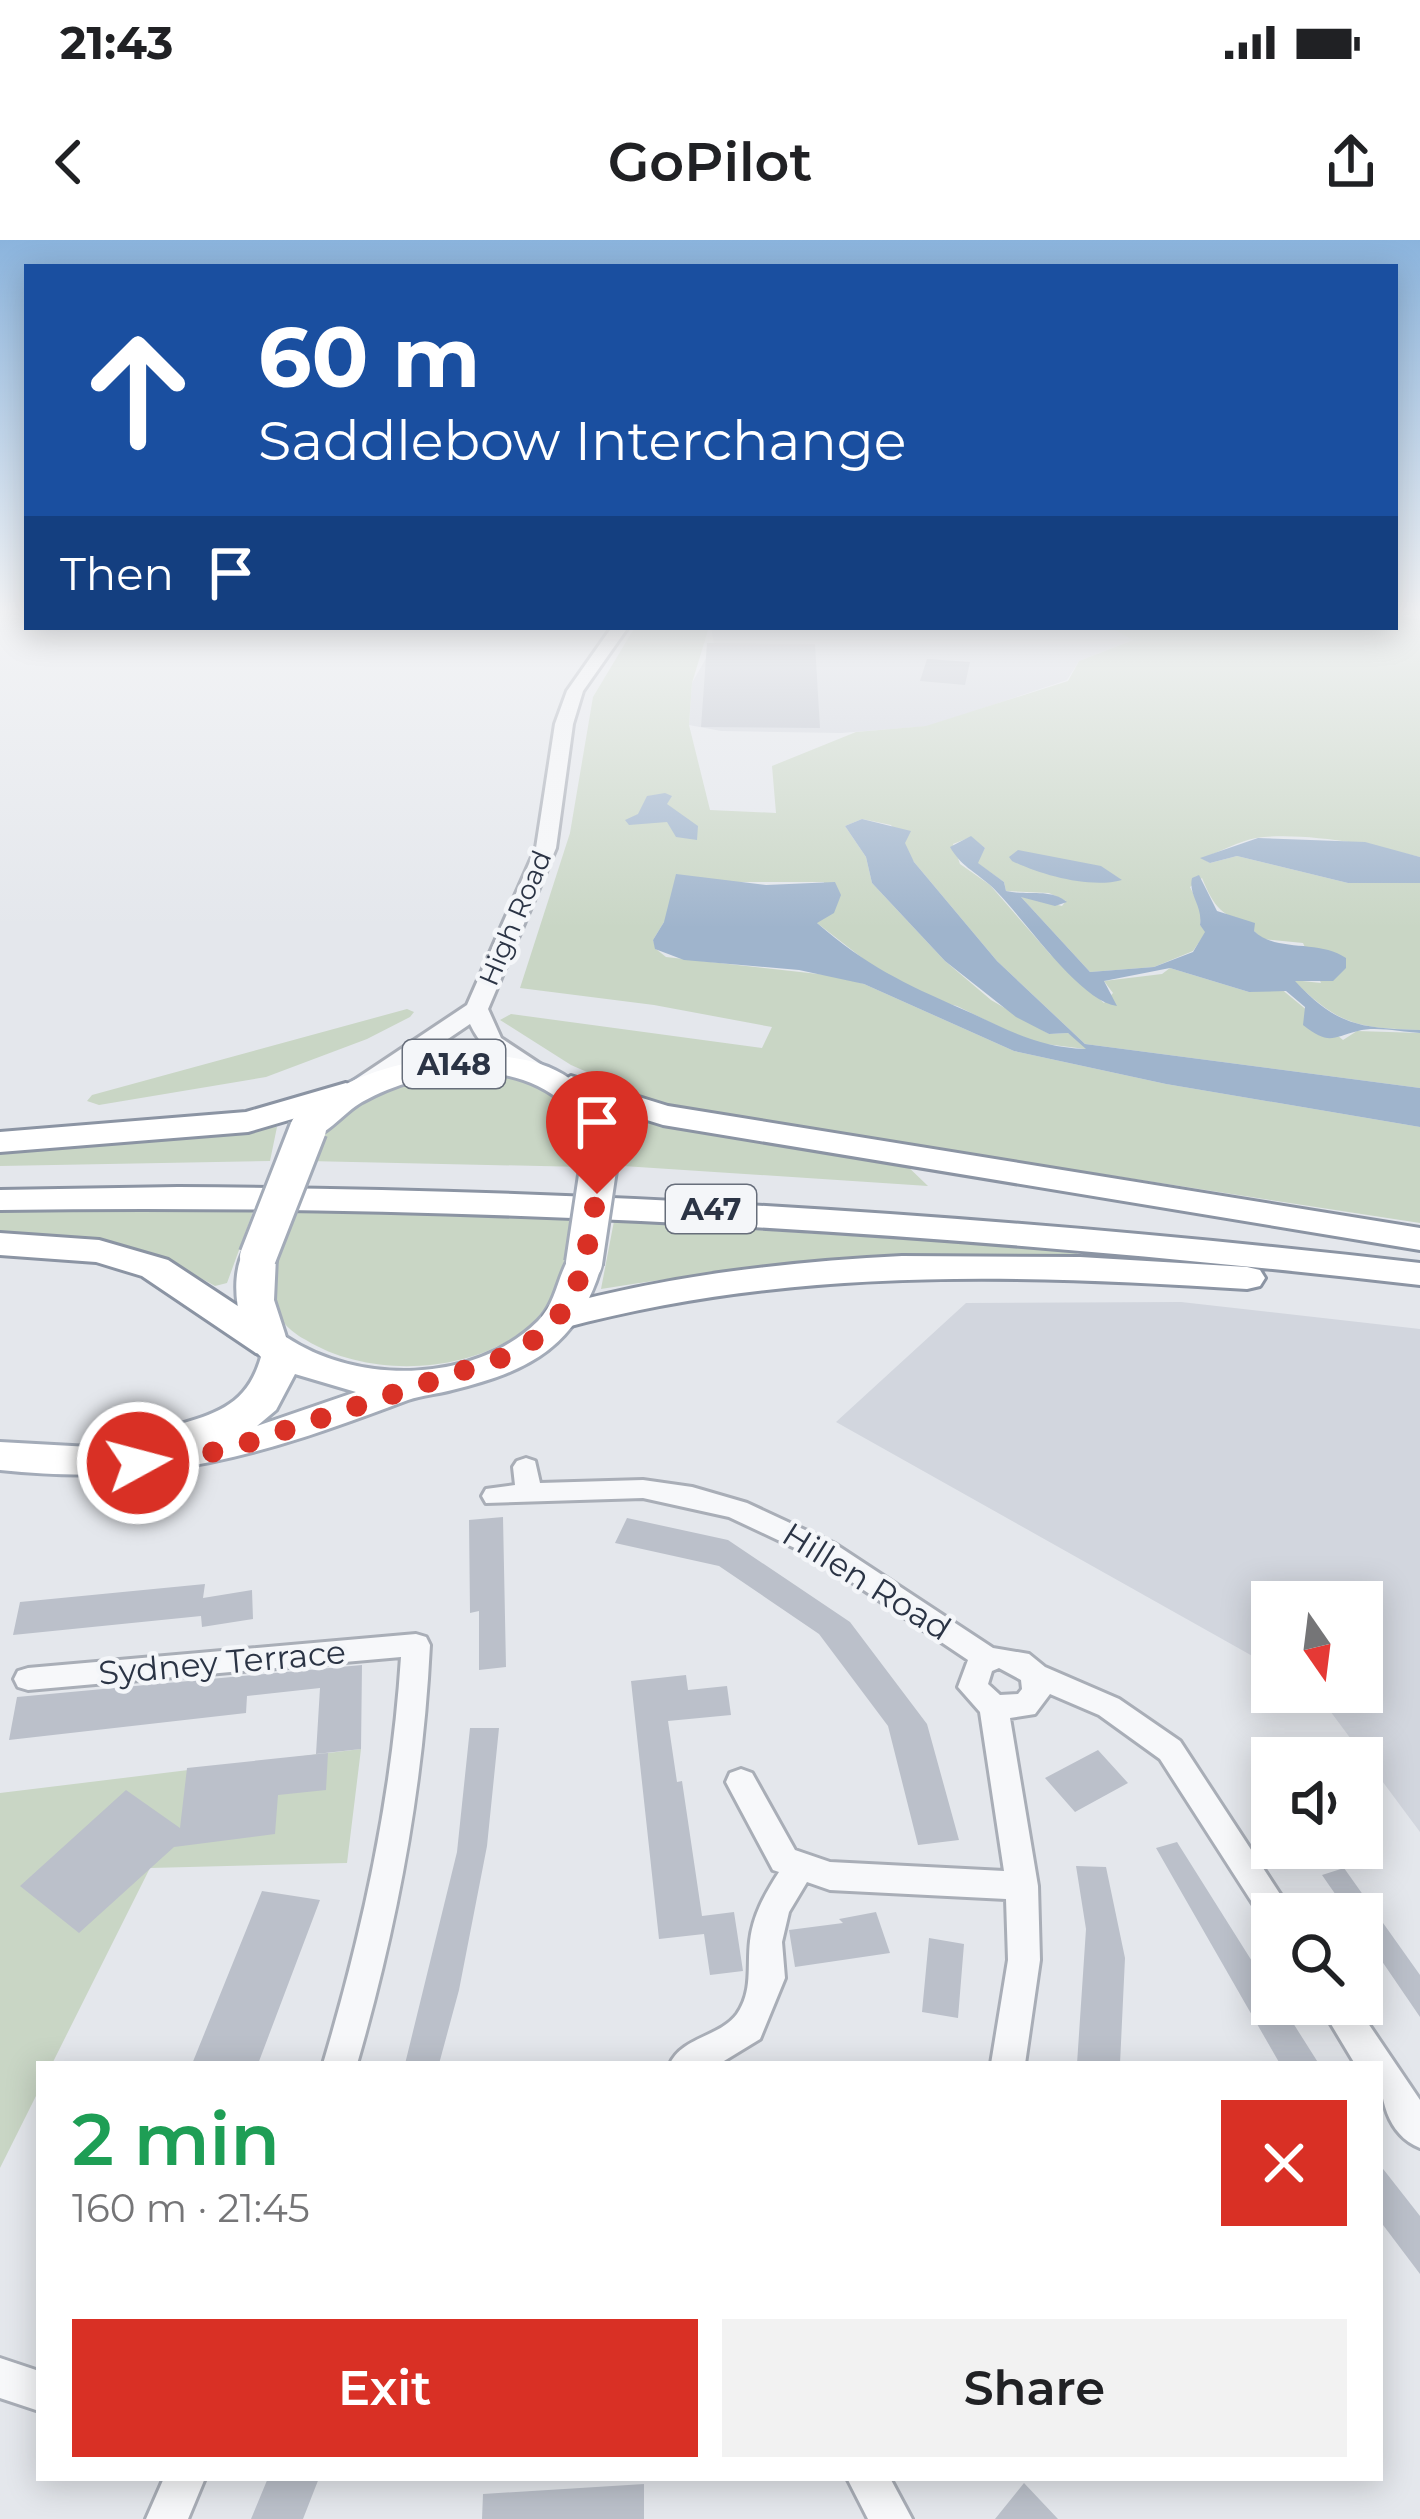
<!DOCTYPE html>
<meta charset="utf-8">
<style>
:root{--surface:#fff;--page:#f2f2f2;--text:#202124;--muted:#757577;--accent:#d93025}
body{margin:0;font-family:Montserrat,sans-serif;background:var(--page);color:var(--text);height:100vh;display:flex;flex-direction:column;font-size:45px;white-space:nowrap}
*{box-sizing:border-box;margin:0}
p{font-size:39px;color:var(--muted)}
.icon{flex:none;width:66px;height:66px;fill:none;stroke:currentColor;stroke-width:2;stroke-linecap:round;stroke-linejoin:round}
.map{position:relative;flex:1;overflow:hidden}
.side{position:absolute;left:36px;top:1821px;width:1347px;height:420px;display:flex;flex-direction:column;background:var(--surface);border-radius:0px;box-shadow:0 6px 30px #0003}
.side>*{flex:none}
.guide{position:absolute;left:24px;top:24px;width:1374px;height:366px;border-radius:0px;box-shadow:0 6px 30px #0003;background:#1a4fa0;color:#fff;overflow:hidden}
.needle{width:78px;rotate:166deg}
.buttons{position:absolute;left:1251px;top:1341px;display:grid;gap:24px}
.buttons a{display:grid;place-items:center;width:132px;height:132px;border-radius:0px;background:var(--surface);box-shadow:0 6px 30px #0003;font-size:60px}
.pin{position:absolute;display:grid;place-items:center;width:102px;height:102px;color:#fff;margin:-123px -51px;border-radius:50% 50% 50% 0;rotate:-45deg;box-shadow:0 0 12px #0007}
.pin .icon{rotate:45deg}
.me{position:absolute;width:132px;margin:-66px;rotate:83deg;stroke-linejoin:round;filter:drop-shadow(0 0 9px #0008)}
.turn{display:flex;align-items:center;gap:42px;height:252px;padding:0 36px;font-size:54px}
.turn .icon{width:156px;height:156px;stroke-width:2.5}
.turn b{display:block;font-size:84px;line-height:102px}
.then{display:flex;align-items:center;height:114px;padding:0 36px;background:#0003;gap:24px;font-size:45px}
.round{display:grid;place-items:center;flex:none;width:126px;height:126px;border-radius:0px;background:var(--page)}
.headline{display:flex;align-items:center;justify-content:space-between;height:204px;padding:0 36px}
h1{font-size:72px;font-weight:600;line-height:90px;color:#1e9e55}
.primary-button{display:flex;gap:24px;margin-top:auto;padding:24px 36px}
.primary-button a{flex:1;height:138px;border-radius:0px;background:var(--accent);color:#fff;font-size:48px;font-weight:600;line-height:138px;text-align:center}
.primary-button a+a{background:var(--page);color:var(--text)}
.status{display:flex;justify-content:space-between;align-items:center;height:84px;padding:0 60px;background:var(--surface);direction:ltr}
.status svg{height:33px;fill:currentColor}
header{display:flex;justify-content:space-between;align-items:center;height:156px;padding:0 36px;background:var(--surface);font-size:54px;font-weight:600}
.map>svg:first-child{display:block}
.built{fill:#d2d6de}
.green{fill:#c9d6c5}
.water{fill:#9fb4cc}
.building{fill:#bbc0ca}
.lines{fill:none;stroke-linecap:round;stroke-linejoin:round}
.minor-casing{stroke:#a9aeb7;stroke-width:6}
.tertiary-casing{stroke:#a9aeb7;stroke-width:6}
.primary-casing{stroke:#a3abb8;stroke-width:6}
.trunk-casing{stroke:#8b94a3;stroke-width:6}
.minor{fill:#f7f8fa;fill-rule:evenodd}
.tertiary{fill:#f7f8fa;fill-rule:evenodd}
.primary{fill:#fff;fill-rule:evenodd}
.trunk{fill:#fff;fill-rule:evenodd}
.primary-bridge-casing{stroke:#a3abb8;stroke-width:42;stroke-linecap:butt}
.primary-bridge{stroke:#fff;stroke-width:36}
.route{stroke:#d93025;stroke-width:21;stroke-dasharray:0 37.8}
.labels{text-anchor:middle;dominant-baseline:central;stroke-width:9;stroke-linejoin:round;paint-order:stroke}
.far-street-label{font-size:27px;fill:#2b3445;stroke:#f4f6f9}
.shield{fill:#f4f6f9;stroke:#676e7b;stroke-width:3}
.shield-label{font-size:30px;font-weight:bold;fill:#2b3445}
.street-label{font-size:33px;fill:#2b3445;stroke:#f4f6f9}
</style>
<div class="status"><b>21:43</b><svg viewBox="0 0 49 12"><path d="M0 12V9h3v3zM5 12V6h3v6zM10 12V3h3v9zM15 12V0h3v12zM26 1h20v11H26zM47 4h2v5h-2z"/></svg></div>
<header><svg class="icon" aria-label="back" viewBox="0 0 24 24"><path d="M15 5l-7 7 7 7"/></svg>GoPilot<svg class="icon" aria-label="share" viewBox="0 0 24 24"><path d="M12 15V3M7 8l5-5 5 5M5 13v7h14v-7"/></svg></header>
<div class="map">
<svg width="1420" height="2279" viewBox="0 0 1420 2279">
<rect width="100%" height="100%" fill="#e4e7ec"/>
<path class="built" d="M711 387H1114L1135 399 1079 421 1067 440 930 486 841 493 721 491 689 485 692 443 714 404Z
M1181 1062 1420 1089V1592L1316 1452H1362V1362H1272V1427L836 1182 966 1063Z"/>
<path class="green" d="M1395 369 1400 375 1420 380V617C1376 605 1301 591 1256 598 1239 601 1218 613 1202 618L1210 623 1237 616 1348 643H1420V790C1357 788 1339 785 1293 740L1321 743 1303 703 1262 699 1254 691V683C1222 678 1214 667 1202 638L1190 647 1202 671 1200 685 1206 692 1193 711 1154 727 1090 732 1020 656 1062 666 1066 661 1049 653 1006 651 1004 642 977 623 985 608 971 597 953 604 960 624 990 645 1050 714 1104 763 1113 753 1104 741 1162 734 1170 728 1249 752 1280 748 1343 800 1357 791 1420 793V848L1085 804 997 721 914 622 891 585 862 579 845 586 866 617 872 643 945 721 991 760 1049 794 1068 793 1093 810 1030 802 957 766 936 761 879 731 817 683 824 642H740L664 682 653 700 656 709 666 717 836 736 864 744 1014 811 1166 844 1420 887V983L667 867 571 825 500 780 511 774 762 808 772 787 654 765 520 748 570 593 593 457 635 387H709L692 443 689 485 710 570 776 573 772 526 856 492 926 486 1068 441 1079 421 1133 400 1113 389 1395 387Z
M407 769 414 772 410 777 367 799 266 837 99 865 87 861 92 855Z
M462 833C537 837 575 847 584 927L308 921 341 871 391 846Z
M633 880 902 921 928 946 623 926Z
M277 887 270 921 0 926V911Z
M254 969 227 1043 215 1046C140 1004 84 999 0 995V972Z
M294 969 574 976C567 1015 562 1056 531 1084 474 1135 369 1139 306 1100 294 1094 279 1081 275 1068 266 1037 285 998 294 969Z
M614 981 1073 1010 1083 1019C920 1011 762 1023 601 1049Z
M361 1509 347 1623 150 1628 52 1824H39V1850L0 1928V1553Z"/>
<path class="water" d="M665 553 672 556 667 564 698 586 697 600 676 597 667 582 629 585 625 580 638 574 647 556Z
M862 579 911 591 905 603 914 622 997 721 1085 804 1420 848V887L1166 844 1014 811 864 744 799 730 684 720 655 709 653 700 664 682 676 634 766 645 835 642 841 655 834 673 817 683C867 726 903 743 962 769 1008 789 1034 807 1086 809L1068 793 1049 794 1016 777 945 721 872 643 866 617 845 586Z
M971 596 985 608 978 623 1004 642 1006 651C1027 656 1050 648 1067 662L1055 666 1021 657 1090 732 1154 727 1193 712 1205 692 1200 685C1203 666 1188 655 1192 638L1199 635 1217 671 1255 683 1254 691C1277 713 1319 699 1346 718V728L1333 741H1295C1337 786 1360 788 1420 790V793C1402 792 1375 786 1358 791 1331 798 1329 805 1303 785L1305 767 1286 751 1249 752 1170 728 1104 741 1117 766C1078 761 1020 672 990 645 974 631 961 626 950 607Z
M1258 598 1365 602 1420 617V643H1348L1237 616 1210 623 1200 618Z
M1018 610 1101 626 1122 640C1090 649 1041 635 1012 621L1009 617Z"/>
<path class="building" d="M707 403 815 404 820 488 701 487Z
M927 419 970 422 965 445 920 441Z
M503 1277 506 1427 479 1430V1371L470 1373 469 1280Z
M627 1278 728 1300 850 1382 927 1484 959 1600 918 1605 888 1486 819 1394 719 1326 615 1303Z
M205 1344 203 1358 252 1350 253 1379 202 1387 201 1376 13 1395 20 1362Z
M362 1425 361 1509 316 1514 320 1448 247 1456 246 1473 9 1500 17 1457Z
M686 1435 688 1450 727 1446 731 1475 668 1481 677 1542 682 1541 702 1676 734 1672 743 1731 710 1735 704 1694 659 1699 631 1441Z
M470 1488H499L487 1606 459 1750 439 1824H405L457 1612Z
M1098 1510 1128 1543 1075 1572 1045 1538Z
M328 1513 326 1550 278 1555 275 1594 174 1607 79 1693 20 1646 126 1550 180 1588 187 1528Z
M1177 1602 1272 1753V1764H1281L1319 1824H1280L1156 1608Z
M1076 1626 1106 1627 1125 1718 1120 1824H1077L1086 1689Z
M1344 1628 1420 1735V1777L1362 1692V1674H1349L1322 1635Z
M262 1651 320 1660 258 1824H192Z
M876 1672 890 1713 795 1727 789 1690 843 1683 839 1679Z
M929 1698 964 1704 958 1778 922 1772Z
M1380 1925 1420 1976V2034L1380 1981Z
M268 2238H319L303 2279H251Z
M1024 2243 1058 2279H995Z
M644 2244V2279H482L483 2254Z"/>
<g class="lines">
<g class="minor-casing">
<path id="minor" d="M526 1218 535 1221 540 1243 643 1240 692 1247 747 1263 835 1304 993 1408 1029 1414 1045 1427 1119 1459 1180 1501 1293 1674H1272V1687L1266 1684 1160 1519 1099 1475 1050 1454 1035 1474 1010 1478 1038 1646 1040 1720 1025 1824H991L1008 1720 1006 1659 830 1650 807 1642 789 1672 782 1702 785 1738 760 1799 719 1824H670C682 1797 720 1797 737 1774 753 1751 747 1727 750 1701 753 1675 765 1654 779 1632L773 1630 726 1542 730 1533 741 1529 752 1533 795 1610 830 1622 1004 1631 980 1472 958 1447 968 1420 816 1318 729 1277 643 1258 486 1263 482 1256 486 1249 515 1245 513 1227 517 1221ZM999 1428 1021 1440 1022 1449 1018 1454 1000 1455 988 1444 992 1431Z
M416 1394 426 1397 430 1405C423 1549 397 1686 357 1824H323C363 1690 392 1557 401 1417L28 1450 18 1447 14 1439 18 1431 28 1428Z
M1319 1764H1355L1420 1860V1908C1386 1894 1380 1857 1380 1824H1355Z
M0 2118 39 2131V2171L0 2158Z
M164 2238H205L188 2279H146Z
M847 2238H890L912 2279H868Z"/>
</g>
<g class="tertiary-casing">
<path id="tertiary" d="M612 387H628L583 451 573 484 556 608 488 769 501 798 557 835 545 842C513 833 484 814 470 784L371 851H353V841L467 765 536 608 555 484 567 451Z"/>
</g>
<g class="primary-casing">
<path id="primary" d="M463 813C545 818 575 826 619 896L615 903H591C583 891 576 874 565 864 508 815 423 829 362 862 343 873 329 894 308 899L292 889C331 835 402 822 463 813Z
M258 1006 271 1009 276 1017 274 1060 286 1097C358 1145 474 1144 538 1081 557 1062 557 1036 571 1015H597L602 1023C579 1105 531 1131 452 1150 438 1154 422 1155 408 1160 260 1216 160 1247 0 1230V1202L108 1208 175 1202 171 1195 177 1185C219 1173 248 1163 261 1117 237 1094 228 1038 245 1009ZM295 1134 356 1152 257 1186 276 1170Z"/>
</g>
<g class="trunk-casing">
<path id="trunk" d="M571 836 668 866 1420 988V1010L663 885 560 853 555 846Z
M346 843 362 853 357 860 248 892 0 912V892L246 872Z
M178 947C594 949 1007 976 1420 1023V1045C947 991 476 963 0 970V950Z
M0 993 99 1000 168 1020 282 1095 288 1104 282 1113 269 1116 256 1113 142 1036 96 1022 0 1015Z
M902 1016 1080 1017 1247 1027 1260 1030 1265 1038 1260 1046 1247 1049C1013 1034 791 1027 563 1088L550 1084 544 1076 550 1068C667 1036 781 1022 902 1016Z"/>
</g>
<use href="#minor" class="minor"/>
<use href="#tertiary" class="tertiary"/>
<use href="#primary" class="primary"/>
<use href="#trunk" class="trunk"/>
<g class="primary-bridge-casing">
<path id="primary-bridge" d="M258 1017 308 889
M584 1023 603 896"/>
</g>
<use href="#primary-bridge" class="primary-bridge"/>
</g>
<linearGradient id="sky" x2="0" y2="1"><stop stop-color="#8bb4dd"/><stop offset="0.54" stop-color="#f3f4f6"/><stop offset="1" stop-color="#f3f4f6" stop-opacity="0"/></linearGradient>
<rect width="1420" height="688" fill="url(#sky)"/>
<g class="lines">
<path class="route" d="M138 1223 226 1210 513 1114C584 1070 582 1031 597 954"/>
</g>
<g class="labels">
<g class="far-street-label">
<text transform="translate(515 678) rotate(-67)">High Road</text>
</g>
<g class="shield">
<rect x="403" y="800" width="102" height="48" rx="9"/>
<rect x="666" y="945" width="90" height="48" rx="9"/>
</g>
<g class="shield-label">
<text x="454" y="824">A148</text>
<text x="711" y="969">A47</text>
</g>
<g class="street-label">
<text transform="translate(867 1341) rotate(32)">Hillen Road</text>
<text transform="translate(222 1422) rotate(-5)">Sydney Terrace</text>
</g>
</g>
</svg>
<div class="buttons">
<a><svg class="needle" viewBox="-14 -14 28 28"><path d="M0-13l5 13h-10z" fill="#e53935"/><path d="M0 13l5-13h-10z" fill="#757577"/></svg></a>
<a><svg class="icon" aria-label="sound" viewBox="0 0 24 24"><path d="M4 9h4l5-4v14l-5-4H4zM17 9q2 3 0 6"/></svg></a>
<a><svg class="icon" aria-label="search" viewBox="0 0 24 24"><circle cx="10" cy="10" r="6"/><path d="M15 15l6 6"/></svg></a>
</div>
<div class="pin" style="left:597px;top:954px;background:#d93025"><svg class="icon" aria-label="arrive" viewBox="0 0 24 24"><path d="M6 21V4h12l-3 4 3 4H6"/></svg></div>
<svg class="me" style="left:138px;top:1223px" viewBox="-20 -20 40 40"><circle r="17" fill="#d93025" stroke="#fff" stroke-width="3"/><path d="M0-11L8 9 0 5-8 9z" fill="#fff"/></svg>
<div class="guide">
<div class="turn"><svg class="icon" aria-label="ahead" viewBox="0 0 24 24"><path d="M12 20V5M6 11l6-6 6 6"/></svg><div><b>60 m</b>Saddlebow Interchange</div></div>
<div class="then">Then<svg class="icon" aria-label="arrive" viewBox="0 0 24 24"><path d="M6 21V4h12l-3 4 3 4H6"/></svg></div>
</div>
<section class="side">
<div class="headline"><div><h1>2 min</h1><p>160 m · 21:45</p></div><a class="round" style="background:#d93025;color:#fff"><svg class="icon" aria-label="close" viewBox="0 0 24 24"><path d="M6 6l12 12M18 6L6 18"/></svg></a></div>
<div class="primary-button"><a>Exit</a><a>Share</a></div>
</section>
</div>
